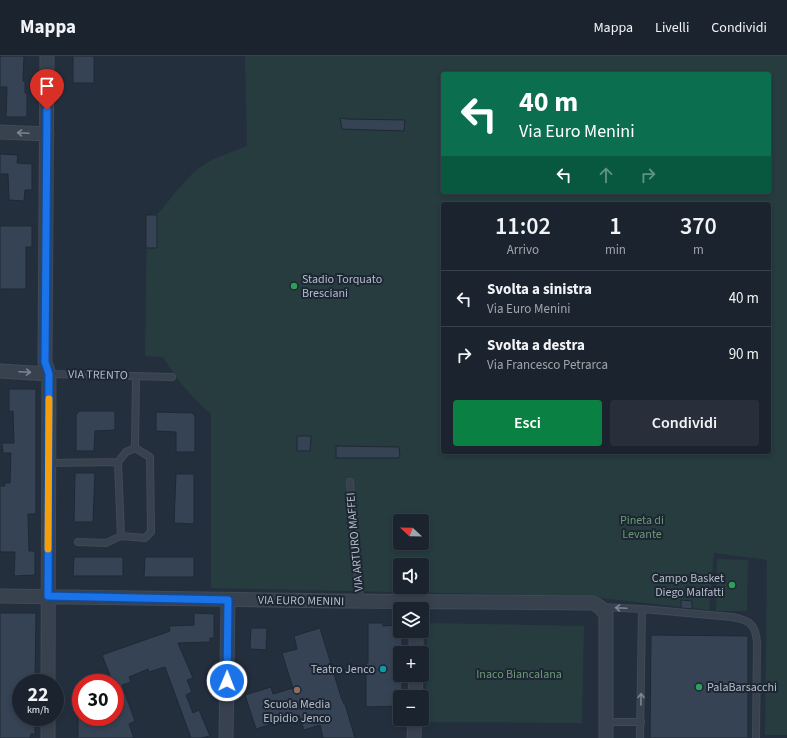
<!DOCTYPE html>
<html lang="it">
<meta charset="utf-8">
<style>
:root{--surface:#1b232e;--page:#282f3a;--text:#f1f3f6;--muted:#a0a4aa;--line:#39404a;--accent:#0b8043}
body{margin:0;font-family:"Source Sans 3",sans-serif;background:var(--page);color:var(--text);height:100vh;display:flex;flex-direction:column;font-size:15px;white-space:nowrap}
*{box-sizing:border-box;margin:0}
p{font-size:13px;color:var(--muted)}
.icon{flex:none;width:22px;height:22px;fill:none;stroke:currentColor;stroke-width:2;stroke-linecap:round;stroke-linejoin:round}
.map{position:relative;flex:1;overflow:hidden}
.side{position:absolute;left:441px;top:146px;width:330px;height:252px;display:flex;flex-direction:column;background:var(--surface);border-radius:4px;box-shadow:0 2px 6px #0003,0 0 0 1px var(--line)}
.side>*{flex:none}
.hud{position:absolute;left:441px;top:16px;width:330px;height:122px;border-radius:4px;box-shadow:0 2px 6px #0003,0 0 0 1px var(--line);background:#0b6e4f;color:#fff;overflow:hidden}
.needle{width:26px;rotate:292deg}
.buttons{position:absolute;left:393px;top:458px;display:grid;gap:8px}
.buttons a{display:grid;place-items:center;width:36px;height:36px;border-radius:4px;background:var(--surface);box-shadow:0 2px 6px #0003,0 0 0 1px var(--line);font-size:20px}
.speed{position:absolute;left:12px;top:618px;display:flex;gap:8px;font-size:20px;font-weight:700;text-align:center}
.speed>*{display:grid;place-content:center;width:52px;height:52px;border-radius:50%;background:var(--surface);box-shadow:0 2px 6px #0003,0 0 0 1px var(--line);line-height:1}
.speed small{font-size:10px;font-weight:400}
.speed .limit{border:6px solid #d22;background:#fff;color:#111}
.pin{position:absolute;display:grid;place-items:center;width:34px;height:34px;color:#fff;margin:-41px -17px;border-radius:50% 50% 50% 0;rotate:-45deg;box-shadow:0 0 4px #0007}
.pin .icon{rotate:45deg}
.me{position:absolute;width:44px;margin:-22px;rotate:1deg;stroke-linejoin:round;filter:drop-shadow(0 0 3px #0008)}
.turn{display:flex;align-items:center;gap:14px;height:84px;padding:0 12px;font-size:18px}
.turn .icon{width:52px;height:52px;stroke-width:2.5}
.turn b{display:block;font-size:28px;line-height:34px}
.lanes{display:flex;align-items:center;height:38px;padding:0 12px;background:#0003;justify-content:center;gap:20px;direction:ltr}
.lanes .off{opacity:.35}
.eta{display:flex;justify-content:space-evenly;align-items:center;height:68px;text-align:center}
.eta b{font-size:24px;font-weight:600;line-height:28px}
.primary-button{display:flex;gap:8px;margin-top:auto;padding:8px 12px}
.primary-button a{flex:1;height:46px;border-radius:4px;background:var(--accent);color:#fff;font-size:16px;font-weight:600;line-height:46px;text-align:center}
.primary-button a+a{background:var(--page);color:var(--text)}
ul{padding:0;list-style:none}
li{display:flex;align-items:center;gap:12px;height:56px;padding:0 12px;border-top:1px solid var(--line)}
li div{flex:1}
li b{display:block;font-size:15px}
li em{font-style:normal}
header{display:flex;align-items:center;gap:24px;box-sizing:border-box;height:56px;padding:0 20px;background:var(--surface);border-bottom:1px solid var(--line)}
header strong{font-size:19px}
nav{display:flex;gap:22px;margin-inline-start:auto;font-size:14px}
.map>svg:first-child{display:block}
.green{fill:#263c3f;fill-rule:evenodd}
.building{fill:#364354;stroke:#1f2835}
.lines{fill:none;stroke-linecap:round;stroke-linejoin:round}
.lane-casing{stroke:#414a57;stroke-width:8}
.street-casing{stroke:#414a57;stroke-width:15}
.lane{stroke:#38414e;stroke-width:6}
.street{stroke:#38414e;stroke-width:13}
.oneway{stroke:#7c8592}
.route-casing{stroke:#114b97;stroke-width:10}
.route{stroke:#1a73e8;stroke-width:7}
.slow{stroke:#f59e0b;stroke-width:7}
.leisure-dot{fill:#2e9e5b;stroke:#1d2633;stroke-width:1.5}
.culture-dot{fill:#0f9aa8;stroke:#1d2633;stroke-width:1.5}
.education-dot{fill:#8d6e63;stroke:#1d2633;stroke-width:1.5}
.labels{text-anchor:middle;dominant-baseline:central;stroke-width:4;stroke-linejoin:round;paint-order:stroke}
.poi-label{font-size:12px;fill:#b4bcc9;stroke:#1d2633;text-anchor:start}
.street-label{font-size:12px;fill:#b4bcc9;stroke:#1d2633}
.park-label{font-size:12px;fill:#6b9a76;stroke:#1d2633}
</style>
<header>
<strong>Mappa</strong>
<nav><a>Mappa</a><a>Livelli</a><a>Condividi</a></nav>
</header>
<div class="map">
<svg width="787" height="682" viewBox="0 0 787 682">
<rect width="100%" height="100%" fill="#242f3e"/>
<path class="green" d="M245 0H787V679H765L767 504 714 497 709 554 582 540 211 532V358C190 339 178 326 163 301L145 300 147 159 158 158C174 139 188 117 210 105 222 99 235 95 247 90ZM443 18H769V136H443ZM443 148H769V396H443ZM400 465H422V487H400ZM400 509H422V531H400Z
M717 503 748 504 747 555H716Z
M427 567 584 570 582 667 426 666Z"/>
<path class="building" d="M0 0H24L23 25H25V37H27V61H6L7 31H0Z
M73 0H94V27H73Z
M340 62 347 63 405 64 404 75 342 73Z
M0 98 18 99 17 107 32 108V134H25L24 145 9 144 8 118H0Z
M146 159H157V192H146Z
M0 170H32V191H26V233H0Z
M9 333H36V458H28L29 495H35V519L14 520 15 496H0V430H5L4 427H10L11 397H3L2 387H14L13 355 9 356Z
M79 355H115V374L95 375 94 395H76V359Z
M156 356 192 357 195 360V396H176V376L156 375Z
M297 380H311L310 395H297Z
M336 390 399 391 400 401 397 402H336Z
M75 417H95L93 466H74Z
M176 418H194V468L174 467Z
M74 501H123V520H73Z
M145 501H194V521H144Z
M681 544 692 545V553L681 552Z
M0 557H36L35 627H21V661H35V678H31L30 682H0Z
M194 557 214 558V582H210V586L178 587 193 622 187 624 192 636 186 639 193 657 199 654 210 680 201 682H191L165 611 149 616 148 613 129 621 131 626 122 629 135 665 129 668 134 682H78V661H115V627H113L102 599 170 575 169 570 194 569Z
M368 567H383V570L400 569V575H402V597H400V619H402V641H400V650L366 651V607H368Z
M251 572H267L266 594 250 593Z
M320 572 341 641 344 648H345L355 682H323L320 669 304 674 299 659 256 673 245 639 271 631 273 638 293 632 282 597 297 593 294 580Z
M651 579 748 580V682H650Z"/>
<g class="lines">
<g class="lane-casing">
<path id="lane" d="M49 318 172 321
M135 392 136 320
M48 407 118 406 121 480 145 482 151 476 150 401 135 392 126 396 118 406
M350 426 360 545
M78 486 106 487 121 480
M600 551 642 553 732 561C750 564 756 569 757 587L756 682
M606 666H641
M640 682 642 553"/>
</g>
<g class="street-casing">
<path id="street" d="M47 0 45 306 49 318 48 627
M0 76 47 78
M0 315 49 318
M0 540 338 545 593 547 600 551 606 559V682
M416 597V575
M415 641 416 619
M48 682V661
M226 682 228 544
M414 682 415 663"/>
</g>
<use href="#lane" class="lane"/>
<use href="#street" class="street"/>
</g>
<defs><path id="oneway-shaft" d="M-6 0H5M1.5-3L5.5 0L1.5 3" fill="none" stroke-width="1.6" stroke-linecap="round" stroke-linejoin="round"/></defs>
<g class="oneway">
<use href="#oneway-shaft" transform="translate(23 77) rotate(-177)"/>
<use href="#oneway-shaft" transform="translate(25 316) rotate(3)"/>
<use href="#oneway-shaft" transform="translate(621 552) rotate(-177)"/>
<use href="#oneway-shaft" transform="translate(641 643) rotate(-89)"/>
</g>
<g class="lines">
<g class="route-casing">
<path id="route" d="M47 54 45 306 49 318 48 540 228 544 227 625"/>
</g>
<use href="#route" class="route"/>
<path class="slow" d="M48 493 49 343"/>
</g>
<g class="leisure-dot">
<circle cx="294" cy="230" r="4"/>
<circle cx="732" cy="529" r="4"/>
<circle cx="699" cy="631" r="4"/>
</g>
<circle class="culture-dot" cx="383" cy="613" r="4"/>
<circle class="education-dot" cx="297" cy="634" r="4"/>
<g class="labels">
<g class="poi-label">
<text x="302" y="223">Stadio Torquato<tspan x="302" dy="14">Bresciani</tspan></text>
<text x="724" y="522" text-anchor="end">Campo Basket<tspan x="724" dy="14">Diego Malfatti</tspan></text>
<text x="375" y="613" text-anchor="end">Teatro Jenco</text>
<text x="707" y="631">PalaBarsacchi</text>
<text x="297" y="648" text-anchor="middle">Scuola Media<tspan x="297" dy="14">Elpidio Jenco</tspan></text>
</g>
<g class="street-label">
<text transform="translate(98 319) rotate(1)">VIA TRENTO</text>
<text transform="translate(355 486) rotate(-95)">VIA ARTURO MAFFEI</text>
<text transform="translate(301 545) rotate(1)">VIA EURO MENINI</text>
</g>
<g class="park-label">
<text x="642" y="464">Pineta di<tspan x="642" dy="14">Levante</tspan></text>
<text x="519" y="618">Inaco Biancalana</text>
</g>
</g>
</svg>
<div class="buttons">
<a><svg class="needle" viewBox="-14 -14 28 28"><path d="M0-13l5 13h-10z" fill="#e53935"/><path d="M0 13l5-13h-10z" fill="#a0a4aa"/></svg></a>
<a><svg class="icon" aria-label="sound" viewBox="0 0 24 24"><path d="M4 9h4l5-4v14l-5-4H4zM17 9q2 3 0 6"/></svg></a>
<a><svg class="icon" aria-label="layers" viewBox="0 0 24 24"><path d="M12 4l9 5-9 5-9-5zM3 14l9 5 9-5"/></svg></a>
<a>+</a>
<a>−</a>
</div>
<div class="speed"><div>22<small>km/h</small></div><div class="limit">30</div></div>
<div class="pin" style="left:47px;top:54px;background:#d93025"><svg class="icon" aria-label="arrive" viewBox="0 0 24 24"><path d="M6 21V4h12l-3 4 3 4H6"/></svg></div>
<svg class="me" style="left:227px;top:625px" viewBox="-20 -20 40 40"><circle r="17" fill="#1a73e8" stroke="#fff" stroke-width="3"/><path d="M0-11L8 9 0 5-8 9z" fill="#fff"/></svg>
<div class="hud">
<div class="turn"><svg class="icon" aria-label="left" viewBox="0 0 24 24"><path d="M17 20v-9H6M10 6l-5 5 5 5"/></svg><div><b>40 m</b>Via Euro Menini</div></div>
<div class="lanes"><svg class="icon" aria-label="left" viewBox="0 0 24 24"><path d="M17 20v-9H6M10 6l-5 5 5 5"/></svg><svg class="icon off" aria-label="ahead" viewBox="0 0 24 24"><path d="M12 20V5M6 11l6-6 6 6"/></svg><svg class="icon off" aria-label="right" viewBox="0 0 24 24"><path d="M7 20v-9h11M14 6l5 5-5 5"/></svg></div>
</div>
<section class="side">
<div class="eta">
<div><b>11:02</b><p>Arrivo</p></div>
<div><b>1</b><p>min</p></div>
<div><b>370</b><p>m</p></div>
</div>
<ul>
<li><svg class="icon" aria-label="left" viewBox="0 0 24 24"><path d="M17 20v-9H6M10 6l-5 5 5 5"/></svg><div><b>Svolta a sinistra</b><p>Via Euro Menini</p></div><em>40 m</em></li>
<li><svg class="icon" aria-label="right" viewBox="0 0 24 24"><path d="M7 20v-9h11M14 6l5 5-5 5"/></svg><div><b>Svolta a destra</b><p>Via Francesco Petrarca</p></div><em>90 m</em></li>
</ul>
<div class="primary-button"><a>Esci</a><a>Condividi</a></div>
</section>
</div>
